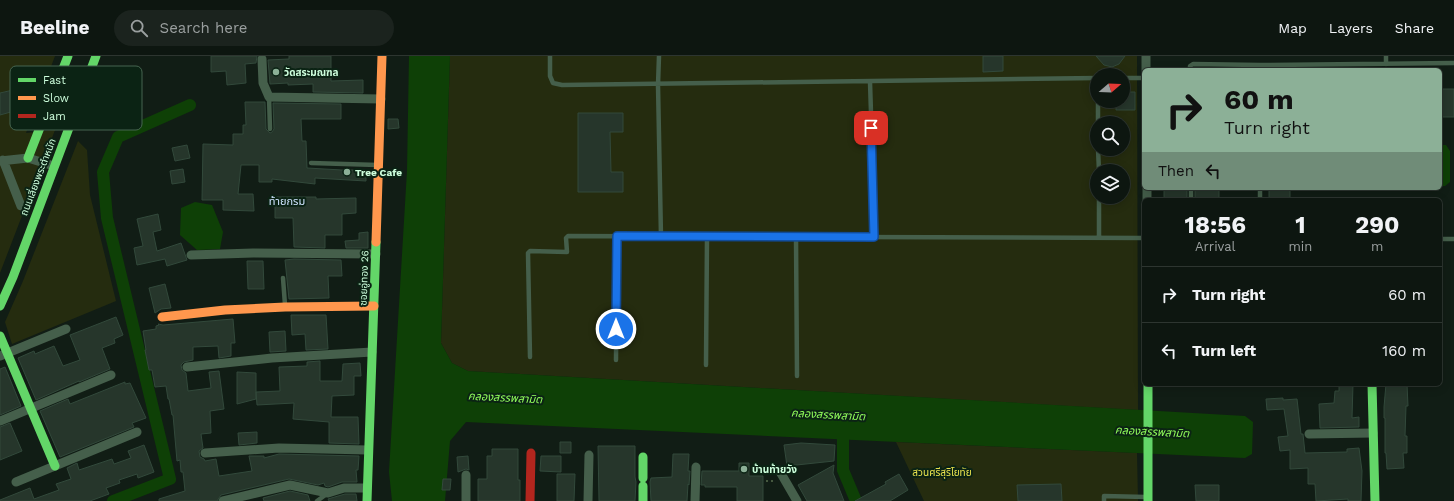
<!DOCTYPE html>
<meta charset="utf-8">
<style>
:root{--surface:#0d1610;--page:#1b231e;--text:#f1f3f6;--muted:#9a9f9f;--line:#2d3530}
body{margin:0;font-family:"Work Sans","Noto Sans Thai",sans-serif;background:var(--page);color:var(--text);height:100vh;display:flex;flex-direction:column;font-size:15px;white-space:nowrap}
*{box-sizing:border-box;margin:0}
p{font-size:13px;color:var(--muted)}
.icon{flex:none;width:22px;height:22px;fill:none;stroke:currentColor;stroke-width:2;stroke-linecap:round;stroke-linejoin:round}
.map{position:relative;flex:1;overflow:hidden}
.details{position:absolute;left:1142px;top:142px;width:300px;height:188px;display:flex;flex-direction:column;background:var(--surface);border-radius:6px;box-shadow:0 2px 10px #0003,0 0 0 1px var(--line)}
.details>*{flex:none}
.guide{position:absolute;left:1142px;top:12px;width:300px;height:122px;border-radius:6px;box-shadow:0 2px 10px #0003,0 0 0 1px var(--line);background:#8cb097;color:#111;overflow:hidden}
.needle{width:26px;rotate:71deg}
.buttons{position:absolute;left:1090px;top:12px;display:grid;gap:8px}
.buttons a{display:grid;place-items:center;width:40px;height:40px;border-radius:50%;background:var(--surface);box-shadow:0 2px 10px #0003,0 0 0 1px var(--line);font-size:20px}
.pin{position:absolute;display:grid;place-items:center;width:34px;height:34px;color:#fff;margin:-17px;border-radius:8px;box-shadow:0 2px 6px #0006}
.me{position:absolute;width:44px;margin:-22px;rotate:0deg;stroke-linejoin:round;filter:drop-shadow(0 0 3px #0008)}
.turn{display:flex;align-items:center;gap:14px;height:84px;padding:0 16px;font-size:18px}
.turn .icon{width:52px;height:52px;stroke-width:2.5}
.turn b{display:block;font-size:28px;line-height:34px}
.then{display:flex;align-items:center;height:38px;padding:0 16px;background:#0003;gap:8px;font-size:15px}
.eta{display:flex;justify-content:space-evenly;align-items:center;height:68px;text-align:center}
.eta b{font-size:24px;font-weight:700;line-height:28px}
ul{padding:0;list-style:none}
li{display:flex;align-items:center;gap:12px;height:56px;padding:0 16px;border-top:1px solid var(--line)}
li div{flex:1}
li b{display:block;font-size:15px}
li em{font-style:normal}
header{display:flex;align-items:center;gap:24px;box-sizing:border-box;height:56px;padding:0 20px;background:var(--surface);border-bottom:1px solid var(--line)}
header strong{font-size:19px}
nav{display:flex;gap:22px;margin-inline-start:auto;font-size:14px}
.search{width:280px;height:36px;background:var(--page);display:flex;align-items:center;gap:10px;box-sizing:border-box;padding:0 14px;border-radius:22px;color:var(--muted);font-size:15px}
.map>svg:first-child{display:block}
.green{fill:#252c0f;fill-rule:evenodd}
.water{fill:#0e4006}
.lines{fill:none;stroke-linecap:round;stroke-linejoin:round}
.canal{stroke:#0e4006;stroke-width:12}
.building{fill:#26362b;stroke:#32493b}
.path{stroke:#46583f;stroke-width:2;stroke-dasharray:2 3;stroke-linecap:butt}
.lane{stroke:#455f4b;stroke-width:4.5}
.street{stroke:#455f4b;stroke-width:9}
.fast{stroke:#63d668;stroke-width:9}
.slow{stroke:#ff974d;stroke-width:9}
.jam{stroke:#b3261e;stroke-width:9}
.route-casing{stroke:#114b97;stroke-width:10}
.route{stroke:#1a73e8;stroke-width:7}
.poi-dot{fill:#8cb097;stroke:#0b2314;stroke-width:1.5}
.labels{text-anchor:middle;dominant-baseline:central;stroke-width:4;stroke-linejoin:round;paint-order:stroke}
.poi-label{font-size:10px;font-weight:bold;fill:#ceffdd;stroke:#0b2314;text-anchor:start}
.street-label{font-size:10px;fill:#ceffdd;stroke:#0b2314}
.park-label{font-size:10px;fill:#ebe44e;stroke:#0b2314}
.neighbourhood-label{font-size:11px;fill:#d0e4ff;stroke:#0b2314}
.water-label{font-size:11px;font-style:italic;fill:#92ff5c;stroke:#0b2314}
.key{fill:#0b2314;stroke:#466550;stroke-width:1}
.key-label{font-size:11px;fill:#ceffdd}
</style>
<header>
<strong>Beeline</strong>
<div class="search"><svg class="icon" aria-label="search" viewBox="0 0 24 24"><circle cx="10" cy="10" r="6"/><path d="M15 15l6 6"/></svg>Search here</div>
<nav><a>Map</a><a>Layers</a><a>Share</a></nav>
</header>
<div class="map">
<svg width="1454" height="445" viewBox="0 0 1454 445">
<rect width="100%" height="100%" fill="#111d15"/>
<path class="green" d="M0 0H55L26 77 55 74 0 217Z
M450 0H1137L1138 354 468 315 452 307 441 287ZM1097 19H1123V45H1097ZM1097 67H1123V93H1097ZM1097 115H1123V141H1097Z
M78 85 87 94 90 139 116 245 12 288 5 266 23 225Z
M896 386 1137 397 1138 445H924Z"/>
<path class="water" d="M409 0H450L441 287 452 307 468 315 1245 360 1253 366 1252 398 1245 402 466 366 450 385 445 445H392L389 416 407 115Z
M1440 89H1446L1450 95V126L1445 130H1440Z
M195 146 212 149 223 176 220 193 197 194 180 179 181 152Z"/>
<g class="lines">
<path class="canal" d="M843 367V414L856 445
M113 445 170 423 107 162 103 116 118 81 190 49"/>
</g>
<path class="building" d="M211 0H257L256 7 245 8 246 27 227 29 226 15 211 16Z
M289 0H331V25L363 24V37L313 36V28L288 29V27L270 28 268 4 289 3Z
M983 0H1003V15L983 16Z
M1096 0H1125L1119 8 1112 11 1104 9Z
M1440 33H1454V61H1440Z
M13 34 18 54 0 59V37Z
M1123 36H1135V54H1116V45H1123Z
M245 46H265L266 73 270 77 272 76 274 73 273 47 341 48V63H301L302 85H306L307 112 342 114H366V125L315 122V128L272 123V126H259V109H241L238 138H253L254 155 223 154V144H202L203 88 233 89V78H243V69H246Z
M578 57H623V76H610L611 116H623V136H578Z
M388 63H398L399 72 388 73Z
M187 89 190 102 175 105 172 92Z
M183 113 185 126 172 128 170 115Z
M1164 132H1187V144H1164Z
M1195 132H1219V144H1195Z
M1269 132H1290V144H1269Z
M275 141H316V143L356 142V157L342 158V179H325V192L294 191 293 162H275Z
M158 158 161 174 153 176 157 195 181 187 187 204 167 210 165 203 137 209 134 192 143 190 137 163Z
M368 176V192H346L345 185 359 184V177Z
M294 203 341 204 342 220H328L329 242 289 243 285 204Z
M247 205H263L264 233H248Z
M165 228 171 252 161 253 155 257 149 232Z
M291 259H326L328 293 306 294 305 278 292 279Z
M116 261 123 279 114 283 115 287 102 292 110 313 79 326V325L36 344 18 302 34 295 35 298 54 290 63 310 80 304 70 279Z
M233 263 235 287H231V300L219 302 218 290 193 291V304L184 306 181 309 182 314 186 317 188 335 211 332 209 316 219 315 224 353 210 355 211 377 201 378 203 392 199 395 200 401 204 403 205 405 216 403 219 420 252 415 249 400H264V402L279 398 359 400 358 414H356L357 426H342L328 431 325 430 324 427 318 429 289 423 221 439 217 445H159V443L185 435 183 416H181L180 404 177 405 173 359H172L169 343H168L166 330 155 331 152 314H149L145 294H146L143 275 156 273V270L159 269 158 268 163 269Z
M285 275 286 295 270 296 269 276Z
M320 305V325H342L343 308 360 307 361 320H354V339L332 340 331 361H358L359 388 329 387V366L293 363 294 347 257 349 256 336 280 335 279 311 307 310V306Z
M5 311 21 350 0 359V313Z
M237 316 256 317V343L237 348Z
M125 326V328L130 327 146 362 132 367 134 371 60 401 40 355 68 343 70 348Z
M1339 328H1353L1352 362 1359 361V371L1320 372 1319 348 1334 347 1335 335H1339Z
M1386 328H1407L1408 350H1406L1405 380H1407V397H1403L1404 412 1387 413 1386 397H1385V362H1384V351Z
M1283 342V344L1297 343 1301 378H1303L1305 397 1347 396V393L1359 392 1362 415 1361 445H1348V443L1316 445 1315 428H1308V412L1290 413V394L1280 395 1278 381 1288 380 1284 353 1267 354 1266 343Z
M10 367 22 395 0 404V371Z
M257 376V387L239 389 238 377Z
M560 386H571V397H560Z
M801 387 835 389 834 405 787 410 784 389Z
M144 389 154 416 138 422 137 418 119 424 120 427 106 432 109 438 90 445H0V444L30 432 34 443 59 434 56 428 71 423 67 412 77 407 79 414 112 403 114 408 131 402 128 395Z
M598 390H635V421L636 426 635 445H599Z
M492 393H518V424H520V445H478V423H487V400H492Z
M673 398H689L688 415H690L689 429 688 428 687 445H651L650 426 651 422 672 421Z
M468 400 469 414 466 413 458 416 457 401Z
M541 400H561V416L540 415Z
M739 407H749V420H763V445H737V431H705V429H701L702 415H739Z
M834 409 833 417 844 445H807L798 429Z
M557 418H575L574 445H557Z
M899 418 908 434 890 445H855L886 428 885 426Z
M443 423H451L450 434H442Z
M1061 428 1062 445H1018L1017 429Z
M1195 429H1219V445H1196Z
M290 435 308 439 310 445H264L263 442Z
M345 438H356L357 445H329L328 443Z"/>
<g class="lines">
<path class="path" d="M766 425H774"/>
<path class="lane" d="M550 0V20L553 27 562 29 1097 22
M659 0 658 29 661 181
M1386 0V8
M1190 14V10L1193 8 1260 9 1454 7
M1123 22H1144
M870 26 875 181
M269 41 270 73
M1098 45V67
M1098 93 1099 115
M311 107 378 109
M1191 132V144
M1260 132V144
M1099 141V182
M796 181 797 320
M1440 183H1454
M283 222 285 249
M530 301 528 197 530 195 567 196 566 182 568 180 1144 182
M616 304 617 180
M706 309 707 181
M317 445 328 437
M1104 445V440L1146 441"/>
<path class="street" d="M1146 0V14
M262 3 263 27 269 41 381 43
M3 104 21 150
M0 105 28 102 54 110
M1147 132V144
M191 199 253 197 376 198
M0 300 66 273
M187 311 272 302 372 296
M0 365 111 319
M1309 378 1373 377
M205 397 279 392 368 394
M779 414 797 445
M16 426 137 376
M223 445 290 429 328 437 344 432H367
M466 445V419
M588 445 589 399
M695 445 696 411"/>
<path class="fast" d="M28 102 68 0
M0 250 13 221 96 0
M0 280 55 410
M1148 328V445
M1372 328 1375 445
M643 401V422
M643 430V445
M367 445 376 186"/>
<path class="slow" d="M376 186 382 0
M162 261 225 254 285 251 374 250"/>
<path class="jam" d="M530 445 531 397"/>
</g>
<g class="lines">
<g class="route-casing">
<path id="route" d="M616 273 617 180 874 181 871 72"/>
</g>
<use href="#route" class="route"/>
</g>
<g class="poi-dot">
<circle cx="276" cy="16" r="4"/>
<circle cx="347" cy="116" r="4"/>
<circle cx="744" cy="413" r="4"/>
</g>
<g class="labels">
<g class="poi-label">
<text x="284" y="16">วัดสระมณฑล</text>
<text x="355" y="116">Tree Cafe</text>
<text x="752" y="413">บ้านท้ายวัง</text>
</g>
<g class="street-label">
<text transform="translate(38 121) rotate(-69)">ถนนเลี่ยงพระตำหนัก</text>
<text transform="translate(364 222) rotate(-88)">ซอยอู่ทอง 26</text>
</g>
<g class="park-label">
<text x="942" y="416">สวนศรีสุริโยทัย</text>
</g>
<g class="neighbourhood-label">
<text x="287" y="145">ท้ายกรม</text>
</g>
<g class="water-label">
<text transform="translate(505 342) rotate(3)">คลองสรรพสามิต</text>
<text transform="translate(828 359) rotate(3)">คลองสรรพสามิต</text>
<text transform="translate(1152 376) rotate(3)">คลองสรรพสามิต</text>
</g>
</g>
<rect x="10" y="10" width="132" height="64" rx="6" class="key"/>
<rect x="18" y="22" width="18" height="4" fill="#63d668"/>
<rect x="18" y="40" width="18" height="4" fill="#ff974d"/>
<rect x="18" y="58" width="18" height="4" fill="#b3261e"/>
<g class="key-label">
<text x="43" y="28">Fast</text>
<text x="43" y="46">Slow</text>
<text x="43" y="64">Jam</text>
</g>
</svg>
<div class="buttons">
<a><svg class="needle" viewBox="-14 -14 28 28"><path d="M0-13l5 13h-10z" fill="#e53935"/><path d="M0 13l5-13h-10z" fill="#9a9f9f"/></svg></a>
<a><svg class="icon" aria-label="search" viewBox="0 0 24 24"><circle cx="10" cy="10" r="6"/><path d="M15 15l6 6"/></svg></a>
<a><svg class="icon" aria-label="layers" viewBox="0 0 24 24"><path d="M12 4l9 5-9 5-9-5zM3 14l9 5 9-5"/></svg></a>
</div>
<div class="pin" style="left:871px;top:72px;background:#d93025"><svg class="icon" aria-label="arrive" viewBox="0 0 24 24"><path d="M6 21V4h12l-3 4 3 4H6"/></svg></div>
<svg class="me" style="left:616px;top:273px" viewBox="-20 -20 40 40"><circle r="17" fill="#1a73e8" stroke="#fff" stroke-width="3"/><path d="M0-11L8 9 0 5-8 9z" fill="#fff"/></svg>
<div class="guide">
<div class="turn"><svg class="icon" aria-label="right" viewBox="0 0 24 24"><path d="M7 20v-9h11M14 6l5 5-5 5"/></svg><div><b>60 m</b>Turn right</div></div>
<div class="then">Then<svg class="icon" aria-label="left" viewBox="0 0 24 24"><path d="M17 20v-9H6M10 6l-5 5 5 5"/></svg></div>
</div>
<section class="details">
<div class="eta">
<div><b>18:56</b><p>Arrival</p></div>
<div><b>1</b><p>min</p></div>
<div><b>290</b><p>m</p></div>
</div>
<ul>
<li><svg class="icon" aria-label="right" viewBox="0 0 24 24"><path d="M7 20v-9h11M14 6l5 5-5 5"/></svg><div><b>Turn right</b></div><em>60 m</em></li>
<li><svg class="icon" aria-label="left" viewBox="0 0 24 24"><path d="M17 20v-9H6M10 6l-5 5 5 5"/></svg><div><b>Turn left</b></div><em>160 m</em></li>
</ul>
</section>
</div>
